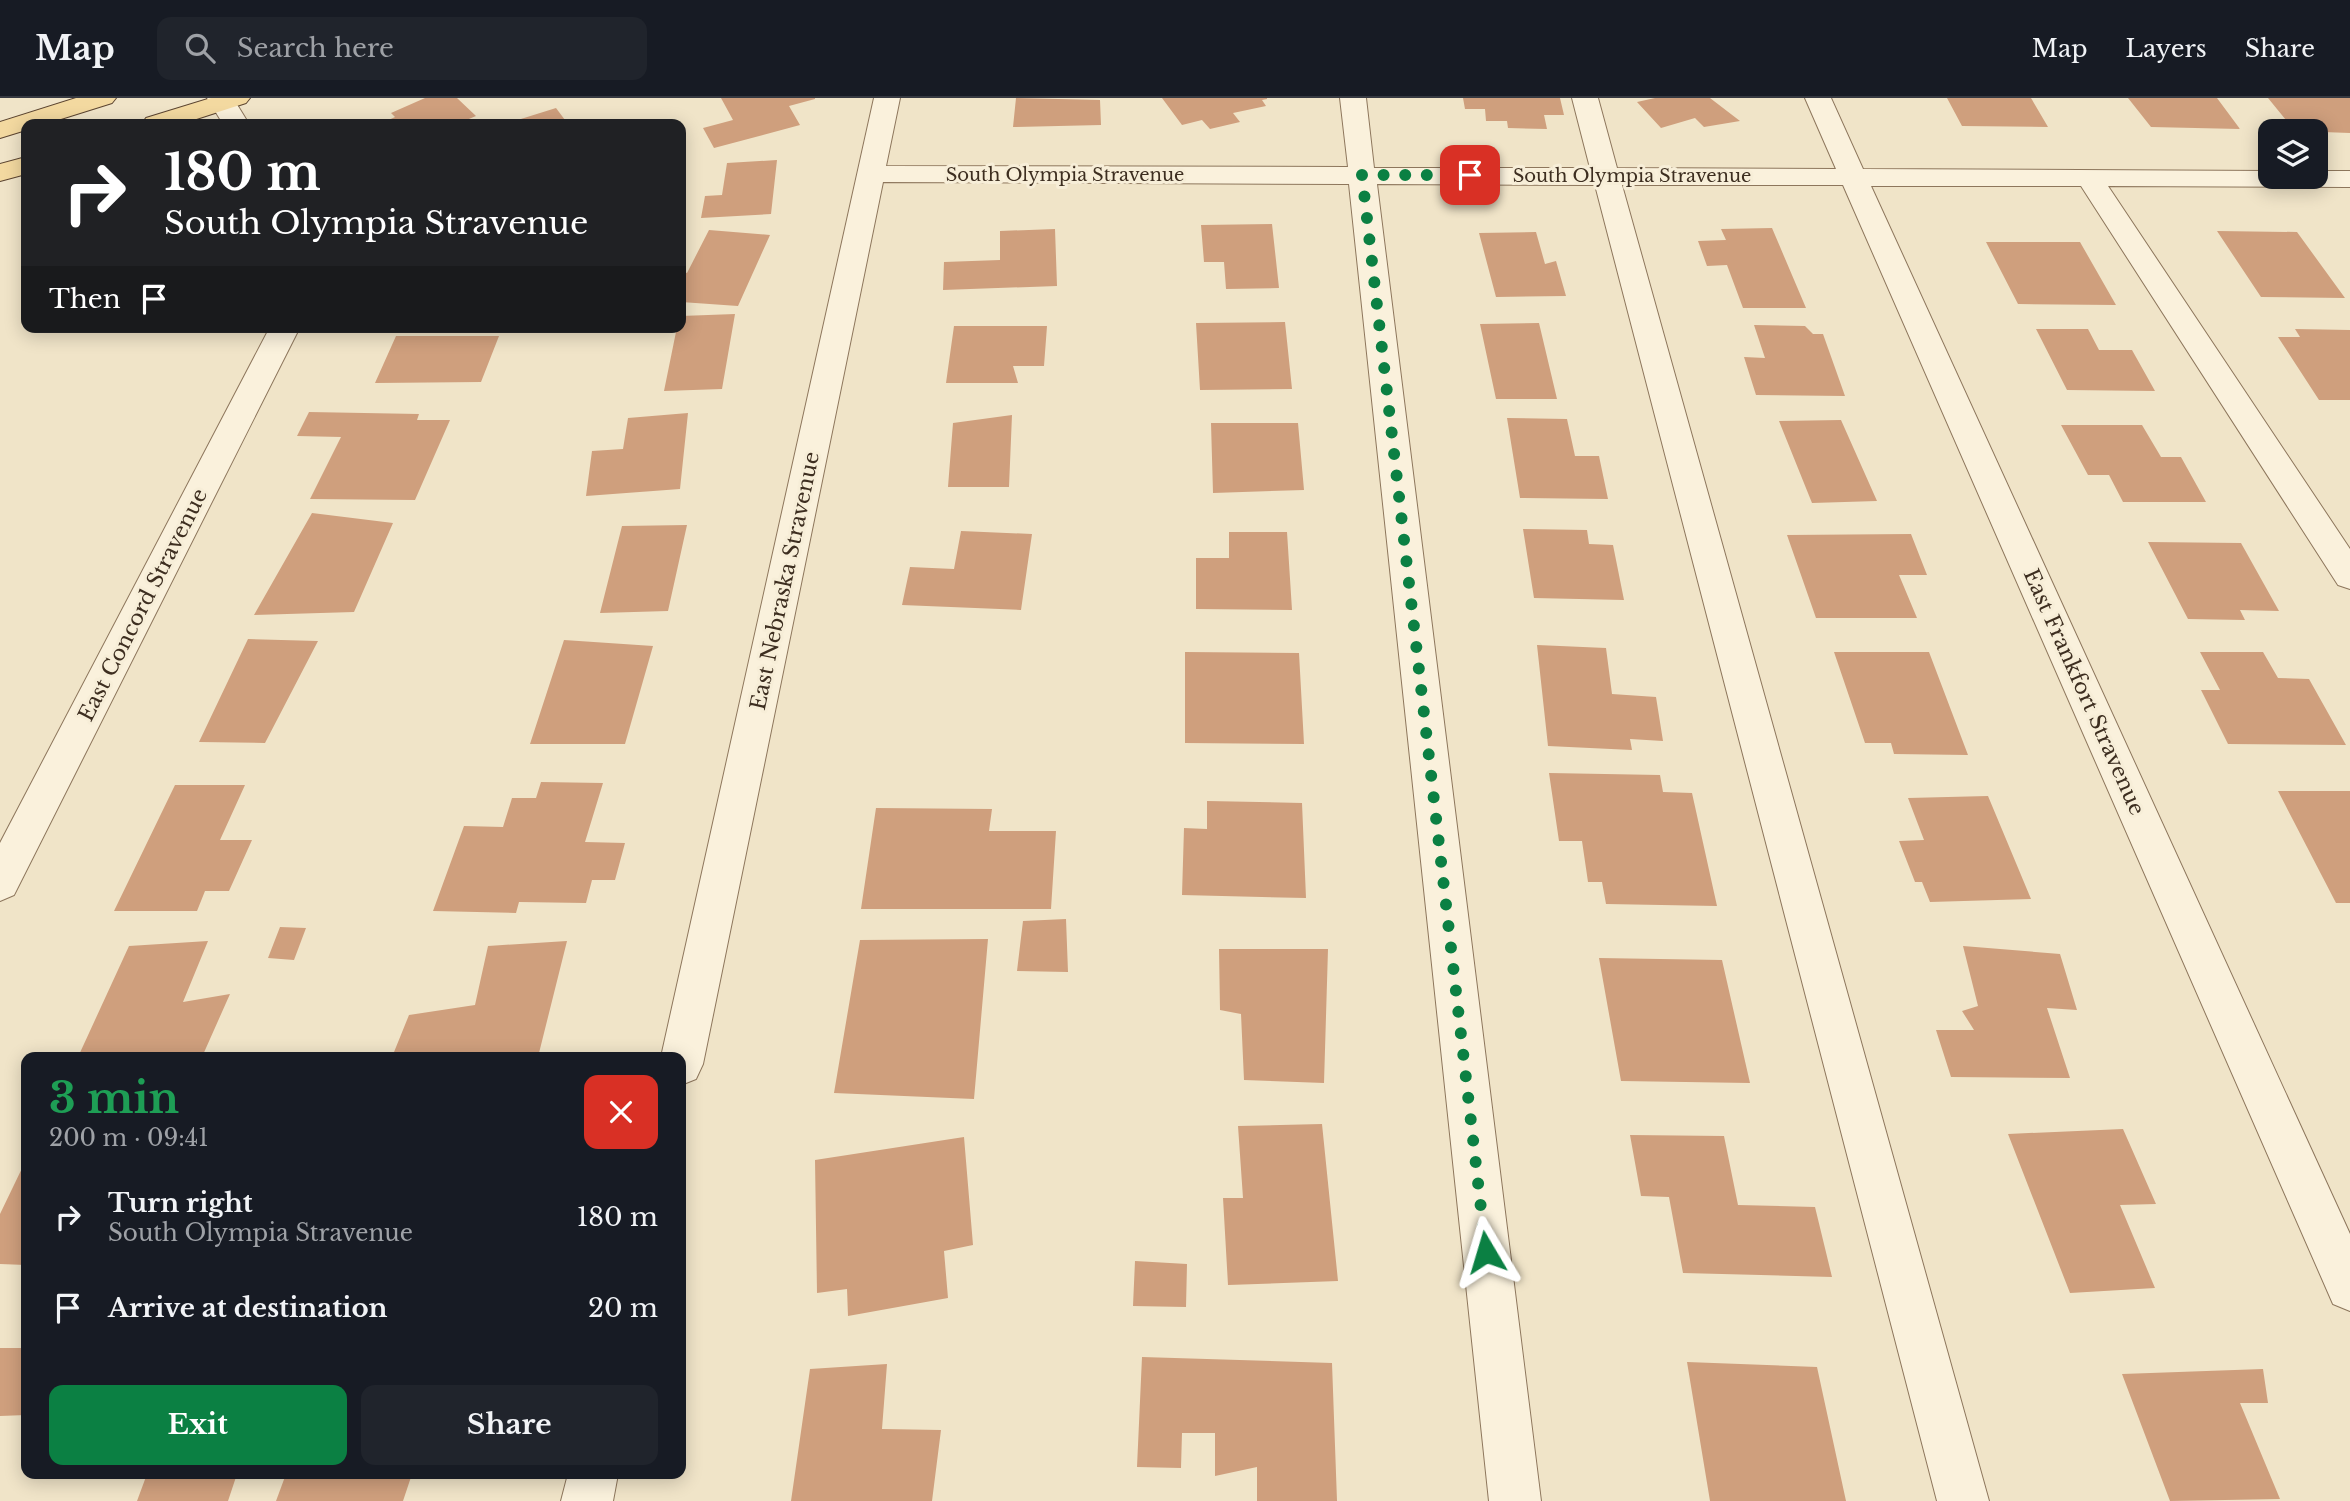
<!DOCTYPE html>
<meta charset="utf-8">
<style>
:root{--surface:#171b24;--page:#20242c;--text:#f1f3f6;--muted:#9ea1a6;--line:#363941;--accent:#0b8043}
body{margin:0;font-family:"Libre Baskerville",serif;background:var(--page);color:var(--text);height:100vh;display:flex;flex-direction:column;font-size:26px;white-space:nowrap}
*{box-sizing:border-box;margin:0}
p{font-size:23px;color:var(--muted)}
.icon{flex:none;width:38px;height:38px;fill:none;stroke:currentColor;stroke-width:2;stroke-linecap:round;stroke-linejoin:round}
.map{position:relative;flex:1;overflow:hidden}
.sheet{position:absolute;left:21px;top:954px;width:665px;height:427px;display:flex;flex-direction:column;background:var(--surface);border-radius:14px;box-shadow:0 4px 18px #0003}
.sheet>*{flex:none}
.top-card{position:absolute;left:21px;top:21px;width:665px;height:214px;border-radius:14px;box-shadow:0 4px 18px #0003;background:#202124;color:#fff;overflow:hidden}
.fabs{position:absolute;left:2258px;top:21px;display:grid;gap:14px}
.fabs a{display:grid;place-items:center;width:70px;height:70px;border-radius:14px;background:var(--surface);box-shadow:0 4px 18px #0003;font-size:35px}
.pin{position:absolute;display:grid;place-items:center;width:60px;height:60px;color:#fff;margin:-30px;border-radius:14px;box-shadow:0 4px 10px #0006}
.me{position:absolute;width:77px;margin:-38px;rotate:353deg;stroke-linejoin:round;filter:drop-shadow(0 0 5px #0008)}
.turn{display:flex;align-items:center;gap:24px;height:147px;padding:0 28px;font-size:32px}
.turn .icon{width:91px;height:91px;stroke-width:2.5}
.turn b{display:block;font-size:49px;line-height:60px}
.then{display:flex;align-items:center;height:66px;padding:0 28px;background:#0003;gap:14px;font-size:26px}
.round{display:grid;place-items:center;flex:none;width:74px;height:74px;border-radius:14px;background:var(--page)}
.overview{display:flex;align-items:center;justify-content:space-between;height:119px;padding:0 28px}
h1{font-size:42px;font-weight:800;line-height:52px;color:#1e9e55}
.button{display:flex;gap:14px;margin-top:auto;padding:14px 28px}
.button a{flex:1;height:80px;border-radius:14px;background:var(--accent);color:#fff;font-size:28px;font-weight:800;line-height:80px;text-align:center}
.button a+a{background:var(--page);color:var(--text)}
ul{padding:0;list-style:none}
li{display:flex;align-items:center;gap:21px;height:91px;padding:0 28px}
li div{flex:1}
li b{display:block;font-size:26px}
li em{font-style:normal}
header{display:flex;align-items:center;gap:42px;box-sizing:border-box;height:98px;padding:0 35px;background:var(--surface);border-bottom:2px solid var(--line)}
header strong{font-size:33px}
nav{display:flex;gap:38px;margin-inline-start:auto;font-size:24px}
.search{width:490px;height:63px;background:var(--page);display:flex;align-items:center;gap:18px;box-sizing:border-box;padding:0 24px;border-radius:14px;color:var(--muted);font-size:26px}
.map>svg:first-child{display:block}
.building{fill:#cf9f7d}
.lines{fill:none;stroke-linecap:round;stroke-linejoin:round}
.minor-casing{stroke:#8d765c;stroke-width:2}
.major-casing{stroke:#5b4430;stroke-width:2}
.minor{fill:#faf1dc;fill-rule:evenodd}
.major{fill:#f3d9a0;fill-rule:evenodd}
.route{stroke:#0b8043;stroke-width:12;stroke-dasharray:0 21.6}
.labels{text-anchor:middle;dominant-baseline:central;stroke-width:6;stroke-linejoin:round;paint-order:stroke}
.far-street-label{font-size:18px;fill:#3d2e20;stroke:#f7eed8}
.street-label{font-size:21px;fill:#3d2e20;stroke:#f7eed8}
</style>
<header>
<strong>Map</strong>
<div class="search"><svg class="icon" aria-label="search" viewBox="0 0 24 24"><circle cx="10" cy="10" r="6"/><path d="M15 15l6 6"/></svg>Search here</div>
<nav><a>Map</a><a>Layers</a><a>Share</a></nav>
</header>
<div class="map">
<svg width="2350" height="1403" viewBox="0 0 2350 1403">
<rect width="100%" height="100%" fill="#f0e4c8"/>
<path class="building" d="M425 0H457L476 18 457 26H380L395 19 391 15Z
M721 0H815V1L789 8 800 27 714 50 703 30 733 22Z
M1016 0 1100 2 1101 27 1013 29Z
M1162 0H1267V1L1262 2 1266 8 1233 15 1240 24 1210 31 1202 22 1182 27Z
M1463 0H1560L1564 17H1544L1547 31 1508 30 1507 23H1486L1485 11H1465Z
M1655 0H1710L1740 23 1704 29 1695 20 1661 30 1637 4Z
M1947 0H2031L2048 29 1962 28Z
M2128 0H2217L2240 31 2151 29Z
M2268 0H2350V35L2295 33Z
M556 10 568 26H505Z
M777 62 771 116 701 120 705 98 722 97 727 65Z
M1272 126 1279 190 1226 191 1224 164H1204L1201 127Z
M1772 130 1806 210H1743L1727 167 1707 168 1698 143 1726 142 1721 131Z
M1055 131 1057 188 943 192 944 164 1000 162V133Z
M709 132 770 137 738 208 681 204V173L687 175Z
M2217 133 2297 134 2345 200 2261 199Z
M1536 134 1545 166 1556 163 1566 198 1496 199 1479 135Z
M1986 144H2080L2116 207 2018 206Z
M735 216 722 291 664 293 677 229H681V218Z
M1285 224 1292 291 1200 292 1196 225Z
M1539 225 1557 301H1496L1480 226Z
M1754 227 1805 228 1813 236H1823L1845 298 1756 297 1744 259 1765 260Z
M954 228H1047L1044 268H1013L1018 285H946Z
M2036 231H2088L2099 252H2132L2155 293 2067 292Z
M2295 231 2350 232V302H2319L2278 239H2300Z
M396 238H499L481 284 375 285Z
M309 314 419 316 417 322H450L415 402 310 401 341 339 297 338Z
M688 315 680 391 586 398 592 353 623 351 628 320Z
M1012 317 1009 389H948L953 325Z
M1507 320 1567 321 1575 358H1599L1608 401 1520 400Z
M1841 322 1877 403 1812 405 1779 323Z
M1211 325H1298L1304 392 1213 395Z
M2061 327H2142L2161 359H2181L2206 404H2123L2109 377H2088Z
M312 415 393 425 354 514 254 517Z
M687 427 668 513 600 515 622 428Z
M1523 431 1587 432 1589 446 1613 447 1624 502 1534 500Z
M961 433 1032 436 1021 512 902 507 910 469 954 471Z
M1229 434H1287L1292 512 1196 511V460H1229Z
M1911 436 1927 477H1899L1917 520H1816L1787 437Z
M2148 444 2241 445 2279 513 2240 512 2245 522 2188 521Z
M248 541 318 543 265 645 199 644Z
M564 542 653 548 625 646H530Z
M1537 547 1606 550 1612 596 1656 599 1663 643 1630 641 1632 652 1548 648Z
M1185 554 1299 555 1304 646 1185 645Z
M1834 554H1929L1968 657 1894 656 1891 645H1865Z
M2200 554H2263L2278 580 2309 581 2346 647 2228 646 2201 592H2220Z
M1549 675 1660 677 1663 694 1692 695 1717 808 1606 806 1602 784H1588L1582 743H1559Z
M541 684 603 685 585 744 625 745 615 782H592L586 805 519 804 516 815 433 813 464 728 503 729 512 700H536Z
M175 687H245L220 742H252L229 793H205L197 813H114Z
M2278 693H2350V805H2336Z
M1988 698 2031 801 1930 804 1922 784H1915L1899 743 1924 742 1908 700Z
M1207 703 1302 705 1306 800 1182 797 1184 730 1207 731Z
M876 710 992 711 989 733H1056L1051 811H861Z
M1066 821 1068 874 1017 873 1023 823Z
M280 829 306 830 294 862 268 860Z
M988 841 974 1001 834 995 860 842Z
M208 843 183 904 230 896 202 959H78L129 848Z
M567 843 538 959H392L409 917 475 907 488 848Z
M1963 848 2060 856 2077 912 2047 910 2070 980 1951 979 1936 932H1974L1962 913 1978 908Z
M1219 851H1328L1324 985 1244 982 1241 916 1220 912Z
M1599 860 1722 862 1750 985 1621 983Z
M1322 1026 1338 1183 1228 1187 1223 1100H1243L1238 1028Z
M2123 1031 2156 1106 2120 1107 2155 1190 2070 1195 2008 1036Z
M1630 1037 1724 1038 1738 1107 1815 1109 1832 1179 1683 1175 1669 1099 1641 1098Z
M964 1039 973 1147 944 1153 948 1200 848 1218 847 1191 817 1195 815 1062Z
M26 1062V1167L0 1166V1116Z
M1135 1163 1187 1166 1186 1209 1133 1208Z
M0 1250H26V1317L0 1318Z
M1142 1259 1332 1265 1337 1403H1257V1369L1215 1378V1335H1182L1181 1370 1137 1369Z
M1687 1264 1817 1269 1846 1403H1710Z
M887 1266 882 1331 941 1332 932 1403H791L810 1271Z
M2263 1271 2268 1305H2240L2280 1401 2170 1403 2122 1276Z
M147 1376H237L228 1403H137Z
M286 1376H412L403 1403H276Z"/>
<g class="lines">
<g class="minor-casing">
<path id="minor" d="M207 0H233L249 26H223Z
M874 0H900L886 68 1348 69 1340 0H1366L1374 70H1590L1572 0H1598L1617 70 1836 71 1805 0H1831L1863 71 2270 73V79H2315V73H2350V89L2108 88 2350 451V491L2338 487 2081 88H1871L2350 1136V1213L2333 1206 1843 87H1622L1989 1403H1937L1595 87 1377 86 1541 1403H1489L1349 86 883 84 703 966 696 981 681 987V959H661Z
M270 229H300L14 797 0 803V745Z
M568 1376H618L613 1403H561Z"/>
</g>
<g class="major-casing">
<path id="major" d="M76 0H116L112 5 45 26H26V32L0 40V24Z
M211 0H250L246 5 181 26H142L146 20Z
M26 59V76L0 83V66Z"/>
</g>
<use href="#minor" class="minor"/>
<use href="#major" class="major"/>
</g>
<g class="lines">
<path class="route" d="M1470 77H1362L1486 1154"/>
</g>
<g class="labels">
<g class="far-street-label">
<text x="1065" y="77">South Olympia Stravenue</text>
<text x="1632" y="78">South Olympia Stravenue</text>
</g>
<g class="street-label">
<text transform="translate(785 483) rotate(-78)">East Nebraska Stravenue</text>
<text transform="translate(143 507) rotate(-63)">East Concord Stravenue</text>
<text transform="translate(2084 594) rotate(66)">East Frankfort Stravenue</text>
</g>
</g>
</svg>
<div class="fabs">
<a><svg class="icon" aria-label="layers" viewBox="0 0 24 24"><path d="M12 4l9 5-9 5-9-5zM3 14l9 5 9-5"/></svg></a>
</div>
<div class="pin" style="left:1470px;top:77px;background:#d93025"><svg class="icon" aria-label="arrive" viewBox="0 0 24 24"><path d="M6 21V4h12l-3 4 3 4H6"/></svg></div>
<svg class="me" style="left:1486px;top:1154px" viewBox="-20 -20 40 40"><path d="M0-17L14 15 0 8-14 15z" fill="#0b8043" stroke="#fff" stroke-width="4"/></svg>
<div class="top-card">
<div class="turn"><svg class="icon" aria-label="right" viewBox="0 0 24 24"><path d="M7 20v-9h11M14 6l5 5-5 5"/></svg><div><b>180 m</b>South Olympia Stravenue</div></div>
<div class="then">Then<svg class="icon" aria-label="arrive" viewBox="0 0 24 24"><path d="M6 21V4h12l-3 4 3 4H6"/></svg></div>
</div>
<section class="sheet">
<div class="overview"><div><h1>3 min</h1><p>200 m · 09:41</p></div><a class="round" style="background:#d93025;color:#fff"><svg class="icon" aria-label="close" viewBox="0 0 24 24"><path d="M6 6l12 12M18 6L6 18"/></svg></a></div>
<ul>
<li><svg class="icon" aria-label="right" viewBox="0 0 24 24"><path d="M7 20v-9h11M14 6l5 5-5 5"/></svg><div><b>Turn right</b><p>South Olympia Stravenue</p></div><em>180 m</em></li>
<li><svg class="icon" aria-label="arrive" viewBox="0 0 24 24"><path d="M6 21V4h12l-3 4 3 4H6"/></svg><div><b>Arrive at destination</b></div><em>20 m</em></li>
</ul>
<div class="button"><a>Exit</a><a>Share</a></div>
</section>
</div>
